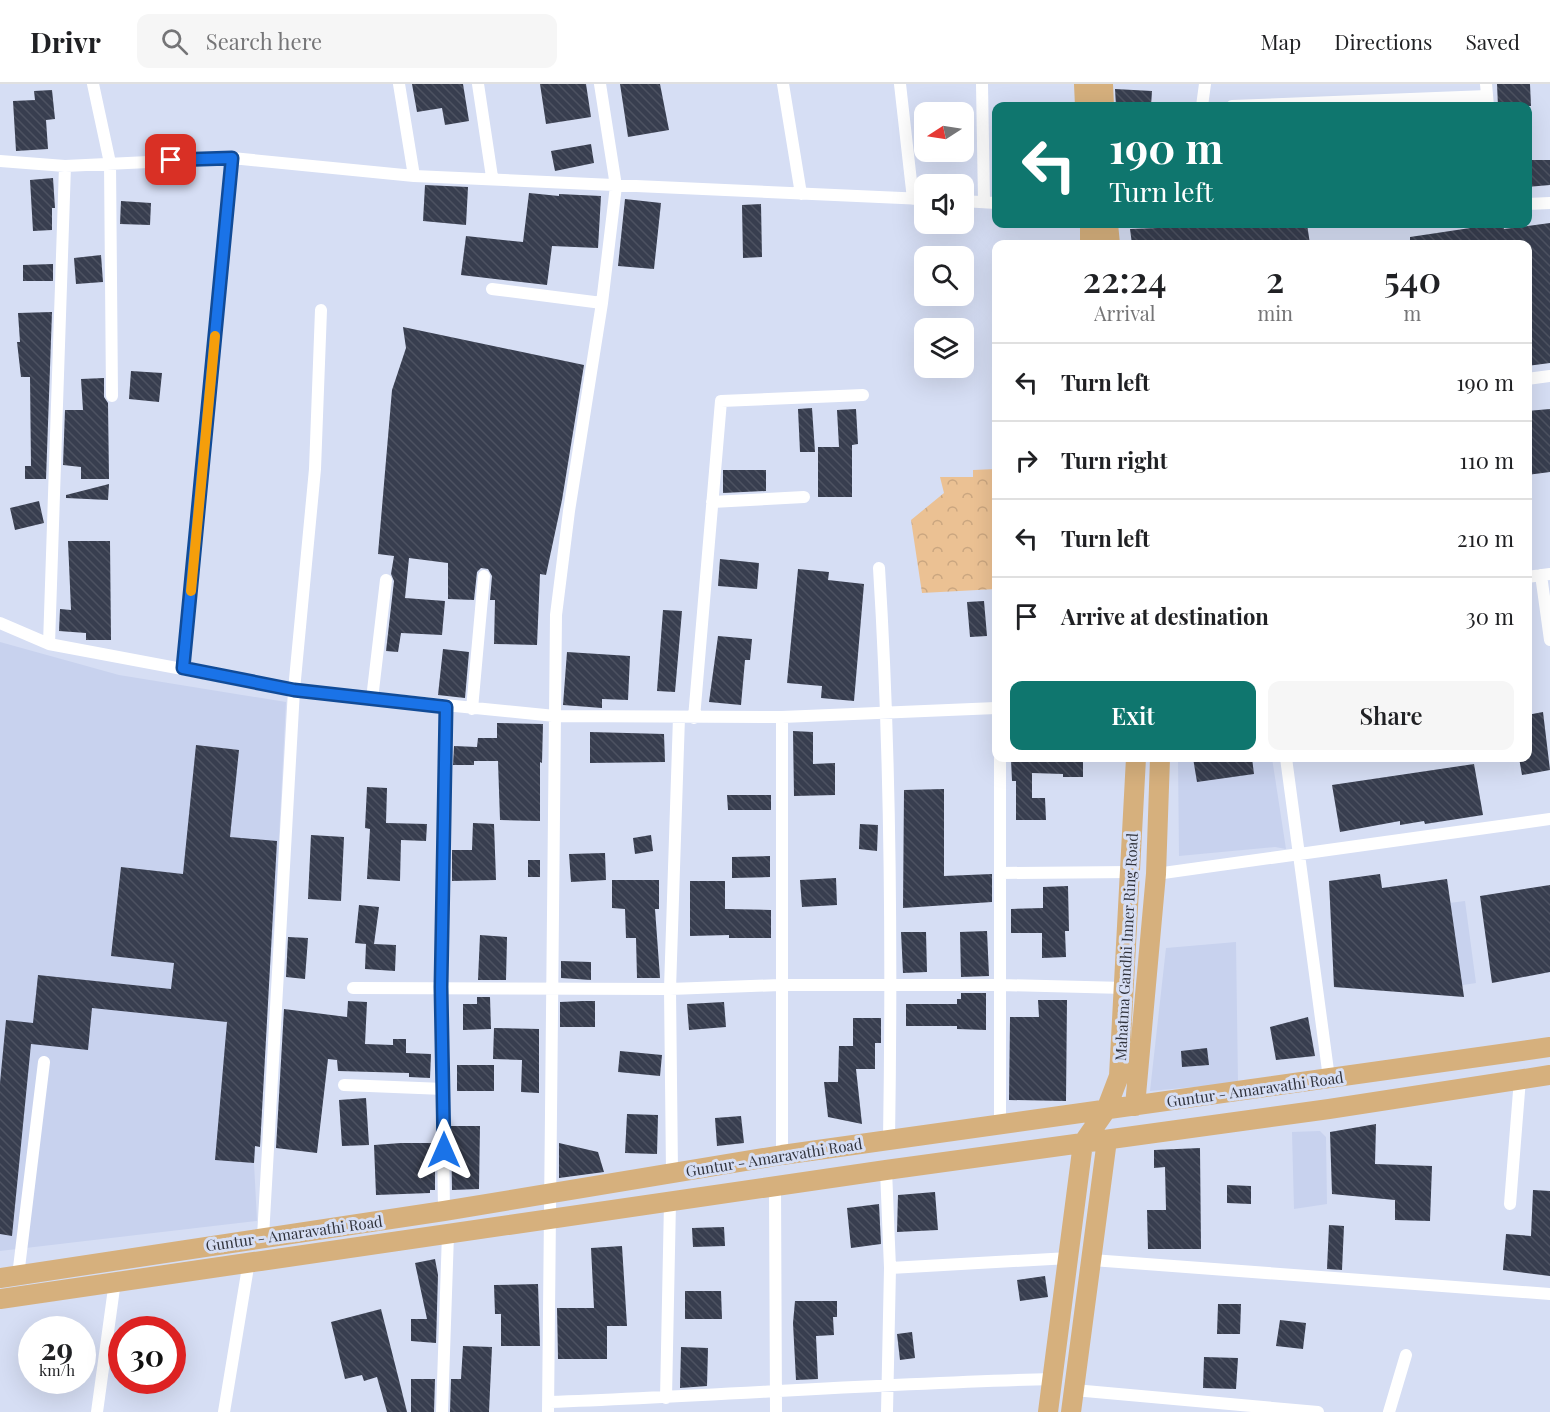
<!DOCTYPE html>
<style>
:root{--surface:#fff;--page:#f6f6f6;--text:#202124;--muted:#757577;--line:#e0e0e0;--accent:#0f766e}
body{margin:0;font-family:"Playfair Display",serif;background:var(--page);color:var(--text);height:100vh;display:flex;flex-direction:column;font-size:22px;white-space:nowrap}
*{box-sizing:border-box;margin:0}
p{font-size:20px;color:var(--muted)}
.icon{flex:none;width:33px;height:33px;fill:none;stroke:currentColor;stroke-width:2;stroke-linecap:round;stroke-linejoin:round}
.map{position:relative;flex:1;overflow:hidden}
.sheet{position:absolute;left:992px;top:156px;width:540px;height:522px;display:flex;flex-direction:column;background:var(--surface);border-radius:12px;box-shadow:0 6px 24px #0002}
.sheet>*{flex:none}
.guide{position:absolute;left:992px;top:18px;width:540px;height:126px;border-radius:12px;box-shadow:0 6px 24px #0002;background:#0f766e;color:#fff;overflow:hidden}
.needle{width:39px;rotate:258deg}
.buttons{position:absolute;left:914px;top:18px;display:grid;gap:12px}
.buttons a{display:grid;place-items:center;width:60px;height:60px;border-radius:12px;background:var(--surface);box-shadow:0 6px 24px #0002;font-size:30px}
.speed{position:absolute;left:18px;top:1232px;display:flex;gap:12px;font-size:30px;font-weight:700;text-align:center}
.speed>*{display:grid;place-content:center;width:78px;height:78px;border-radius:50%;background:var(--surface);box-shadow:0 6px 24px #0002;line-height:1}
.speed small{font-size:15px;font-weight:400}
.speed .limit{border:9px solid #d22;background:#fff;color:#111}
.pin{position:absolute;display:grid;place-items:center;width:51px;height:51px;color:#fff;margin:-26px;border-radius:12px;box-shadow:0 3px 9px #0006}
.me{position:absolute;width:66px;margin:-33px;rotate:0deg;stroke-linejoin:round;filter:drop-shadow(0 0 4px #0008)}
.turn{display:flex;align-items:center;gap:21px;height:126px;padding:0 18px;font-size:27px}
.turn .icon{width:78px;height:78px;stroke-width:2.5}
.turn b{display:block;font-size:42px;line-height:51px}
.eta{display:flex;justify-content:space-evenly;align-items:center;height:102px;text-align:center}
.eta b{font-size:36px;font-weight:600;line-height:42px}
.cta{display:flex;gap:12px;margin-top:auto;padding:12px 18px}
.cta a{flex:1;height:69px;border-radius:12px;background:var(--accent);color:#fff;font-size:24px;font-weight:600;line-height:69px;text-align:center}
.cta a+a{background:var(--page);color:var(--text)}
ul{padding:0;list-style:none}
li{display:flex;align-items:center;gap:18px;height:78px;padding:0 18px;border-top:2px solid var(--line)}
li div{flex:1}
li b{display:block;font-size:22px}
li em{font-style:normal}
header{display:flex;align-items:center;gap:36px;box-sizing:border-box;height:84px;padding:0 30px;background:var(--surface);border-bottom:2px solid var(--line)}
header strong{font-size:28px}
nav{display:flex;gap:33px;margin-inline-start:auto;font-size:21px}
.search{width:420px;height:54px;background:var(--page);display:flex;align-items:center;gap:15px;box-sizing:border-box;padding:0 21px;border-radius:12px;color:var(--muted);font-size:22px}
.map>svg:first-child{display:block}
.built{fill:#c8d2ee}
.forest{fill:url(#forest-crowns)}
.building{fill:url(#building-back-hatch)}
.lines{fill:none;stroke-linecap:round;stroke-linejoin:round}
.minor{stroke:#fff;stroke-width:12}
.primary{stroke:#d6b07d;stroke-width:20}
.route-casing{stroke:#114b97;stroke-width:15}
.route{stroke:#1a73e8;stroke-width:10}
.slow{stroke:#f59e0b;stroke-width:10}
.labels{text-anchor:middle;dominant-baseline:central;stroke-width:6;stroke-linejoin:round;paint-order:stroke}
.street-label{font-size:15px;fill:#31333c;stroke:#d6def4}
</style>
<header>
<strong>Drivr</strong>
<div class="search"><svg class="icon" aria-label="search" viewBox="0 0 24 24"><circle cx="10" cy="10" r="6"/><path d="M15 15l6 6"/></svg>Search here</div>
<nav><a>Map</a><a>Directions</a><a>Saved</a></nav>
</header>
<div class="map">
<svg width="1550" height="1328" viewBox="0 0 1550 1328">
<defs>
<pattern id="forest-crowns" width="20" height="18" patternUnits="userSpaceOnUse" patternTransform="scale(1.5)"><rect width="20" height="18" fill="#ebc193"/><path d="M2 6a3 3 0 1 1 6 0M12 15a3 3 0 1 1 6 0" fill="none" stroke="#caa680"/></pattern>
<pattern id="building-back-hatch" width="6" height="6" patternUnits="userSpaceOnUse" patternTransform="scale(1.5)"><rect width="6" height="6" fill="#383e4f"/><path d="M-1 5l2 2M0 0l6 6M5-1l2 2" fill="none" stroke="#4d5261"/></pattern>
</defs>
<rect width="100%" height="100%" fill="#d6def4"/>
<path class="built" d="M0 558 119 591 286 618 276 813 254 1079 257 1137 0 1167Z
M1178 674H1272L1286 765 1275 763 1179 772Z
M1465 817 1476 899 1438 905 1426 822Z
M1236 858 1238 999 1150 1007 1166 864Z
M1320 1047 1326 1053 1327 1120 1294 1125 1292 1048Z"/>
<path class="forest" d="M996 385V505L922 509 911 436 944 409 940 393H973V386Z"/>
<path class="building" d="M412 0H463L469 37 445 41 442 24 417 28Z
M540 0H586L591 33 546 40Z
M620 0H660L669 46 628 53Z
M1497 0H1530L1531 22H1498Z
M1115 5 1152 7 1151 22H1116Z
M52 6 55 35 46 36 48 65 16 67 13 17 35 16 34 7Z
M591 60 594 79 555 87 551 67Z
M1527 76H1550V101L1527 103Z
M53 94 55 124H52V146L33 147 30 96Z
M425 101 468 103 466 141 423 137Z
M529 109 559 112V110L601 112 598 164 552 162 547 201 461 191 466 152 523 158Z
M625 115 661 119 654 185 618 182Z
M121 117 151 119 150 141 120 140Z
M761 120 762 173 743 174 742 121Z
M1550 139V279L1527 282V160H1410V153L1497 140H1503L1504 145Z
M1268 140H1307L1310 160H1132L1130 145Z
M101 171 103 198 76 200 74 174Z
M53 180V197H23V181Z
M52 228 46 395H25V382H31L30 293H21L17 258H20L18 229Z
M403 243 584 281 562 416 546 491 540 490 537 561 494 560 495 516H490L492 492 488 485 481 484 477 488 474 516 448 515V479L409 474 405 514 445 517 442 551 401 549 398 568 386 567 394 497 391 490 394 472 378 470 392 306 406 264Z
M131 287 162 289 159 318 129 315Z
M104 294V313L108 319 109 395H81V383L63 381 65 326H83L81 295Z
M812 324 815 368H800L798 325Z
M856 325 858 360 852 361V413H818V363H839L837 326Z
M1550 325V388L1527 391V327Z
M723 386H766V407L723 409Z
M109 400 108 416 66 414V411Z
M39 417 44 439 15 446 10 424Z
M68 457H110L111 556H86V549L59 547 60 525 71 526Z
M720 475 759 479 757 505 718 502Z
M798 485 829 488 828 496 864 500 854 617 821 614 822 602 787 599Z
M984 517 987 552 970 553 967 518Z
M663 526 682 527 675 608 657 607Z
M718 552 752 555 750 576H745L741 621 709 618Z
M443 565 469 568 465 614 438 611Z
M567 568 630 572 628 616 602 615V624L563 621Z
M1543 628 1550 686 1522 691 1519 674H1527V631Z
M497 639 543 640 542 679 540 678V737L500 736 498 677H474V681H453L454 662 477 663 478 654H497Z
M793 647 813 648V680L835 679V711L794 712Z
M590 648 664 650 665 678 590 679Z
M196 661 239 666 230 753 277 757 260 1063 255 1062 254 1079 215 1076 227 938 92 924 88 966 31 960 12 1152 0 1150V999L6 936 33 939 38 891 171 905 174 879 111 872 121 783 183 790Z
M1040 674H1083V693H1063V690L1032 689V714H1045L1046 736H1016V697H1012L1011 676H1040Z
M1193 674H1252L1254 690 1197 698Z
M1474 680 1483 731 1425 740 1424 737 1400 741V737L1340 748 1332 701Z
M367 703 387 704 386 739 427 740 426 757 401 756 400 797 367 795 370 745 365 744Z
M944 705V792L992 790V818L903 824 904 706Z
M727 711H771V726H728Z
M473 739 494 740 496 796 452 797V766H472Z
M860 740 878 741 877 767 859 765Z
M311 751 344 753 341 817 308 815Z
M651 751 653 767 635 770 633 754Z
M605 769 606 796 571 798 569 770Z
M770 772V793L732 794V773Z
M528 776H540V793H528Z
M1380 790 1382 804 1447 795 1464 913 1334 903 1329 797Z
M836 794 837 821 802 823 800 796Z
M612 796H659V825H655L660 894H637L636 854H626L625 825 612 824Z
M690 797H725V825L771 826V854H729V851L690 852Z
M1550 801V888L1492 899 1480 812Z
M1068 802 1069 847H1065L1066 873 1042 874V849H1011V825L1043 824V803Z
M359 821 379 823 374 860 396 861 395 887 365 885 366 860 355 859Z
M987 847 989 892 961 893 960 848Z
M901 848H926L927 888 903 889Z
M480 851 507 853 506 896H478Z
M288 853 308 854 305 895 286 893Z
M561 877 591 878V896L561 894Z
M961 909H986V946L957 945V942H906V920H957V915H961Z
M477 913H490L491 945 463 946V920H477Z
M1038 916H1067L1066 1017 1009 1016 1010 933H1039Z
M348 917 367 918 365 960 393 961V955H406V969L431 970 430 994 409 993V989L338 987 337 976 328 975 317 1069 276 1064 284 925 347 933Z
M583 917H595V943H560V918Z
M724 918 726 943 689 946 687 920Z
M1308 933 1315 972 1276 976 1270 943Z
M853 934H881V959H875V985H856L862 1040 828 1033 824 998H838L839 962H853Z
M494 944 539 945V1009L521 1008 522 976 493 975Z
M1207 964 1209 981 1182 983 1181 967Z
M620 967 662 971 660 992 618 988Z
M457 981H494V1007H457Z
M366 1014 369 1061 342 1062 339 1016Z
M627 1030 658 1031 657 1070 625 1069Z
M741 1032 744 1059 717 1062 715 1034Z
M1376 1040 1375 1080 1432 1082 1430 1137 1395 1136V1116L1332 1110 1330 1048Z
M451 1042H480L479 1105 452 1106Z
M401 1059H435V1106H430V1109L376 1111 374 1061Z
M559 1059 598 1068 604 1088 559 1094Z
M1200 1064 1201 1165H1148L1147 1126H1166L1165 1083 1154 1084V1066Z
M1227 1101 1251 1102V1120L1227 1119Z
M1533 1106 1550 1107V1192L1503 1186 1506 1150 1531 1152Z
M935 1108 938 1146 897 1148 898 1111Z
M879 1120 881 1160 851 1164 847 1124Z
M1329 1141 1344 1142 1342 1186 1327 1185Z
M724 1143 725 1162 693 1163 692 1144Z
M622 1162 627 1242H607V1275H558L557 1224H594L591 1164Z
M435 1175 438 1191 436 1259 411 1257V1235H427L415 1179Z
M1045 1192 1048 1213 1020 1217 1017 1196Z
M538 1200 540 1262H501V1230H495L494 1201Z
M685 1207H721L722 1235H685Z
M795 1217H837V1233H833L834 1251 816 1252 818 1295 796 1296 793 1239Z
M1218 1220H1241L1240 1250H1217Z
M381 1225 400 1300 407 1328H387L377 1293 364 1297 362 1291 345 1295 331 1238Z
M1280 1236 1306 1239 1303 1265 1276 1262Z
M912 1248 915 1274 900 1276 897 1250Z
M463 1262 492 1263 489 1328H450L451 1295H461Z
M681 1263 708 1264 707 1302 680 1304Z
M1204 1273 1238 1274 1236 1305 1203 1304Z
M411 1295H435L434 1328H411Z"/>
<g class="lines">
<path class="minor" d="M93 0 110 79 112 312
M399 0 414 92
M478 0 492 93
M783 0 801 110
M900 0 913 115
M982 0 984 118
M1486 0 1488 22
M1202 22 1205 0
M1232 22 1487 12
M0 77 65 82 232 74 414 92 924 115
M963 117 996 119
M1527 120 1550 119
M492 205 602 219
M1527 295 1550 292
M712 418 804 413
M879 484C891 675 892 865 889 1056
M1541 491 1550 556
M1527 493 1550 490
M0 539 49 560 294 606 555 632 782 633 996 624
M49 560 65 82
M183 584 232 74
M372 615 386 496
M472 625 484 492
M782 633V1071
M694 634 721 317 863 311
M1286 674 1329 994
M1000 789 1131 788
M1156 790 1550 735
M353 904 670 905 780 901H1001L1125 904
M344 1001 444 1005
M1000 1041V674
M886 1086 890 1184 887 1328
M672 1088 670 905 679 633
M775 1102 776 1328
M1510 1120 1520 995
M444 1127 441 903 446 623
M263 1153 294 606 315 385 321 226
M1092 1176 1550 1210
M890 1184 1069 1174
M18 1192 44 978
M1074 1306 1318 1328
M666 1314 670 1118
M549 1318C717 1312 884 1299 1053 1295
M97 1328 115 1197
M224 1328 249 1177
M442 1328 448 1150
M548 1328 556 531 569 427 602 219 616 102 600 0
M1389 1328 1406 1271"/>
<path class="primary" d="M1084 0 1085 22
M1103 0 1104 22
M1090 140V160
M1108 140 1110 160
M1135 1022 1156 790 1160 674
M0 1194 444 1127 782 1071 1550 963
M0 1215 886 1086 1329 1025 1550 991
M1048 1328 1083 1059 1106 1026 1119 992 1136 674
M1071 1328 1107 1056"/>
</g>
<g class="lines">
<g class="route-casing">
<path id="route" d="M171 76 232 74 183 584 294 606 446 623 441 903 444 1066"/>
</g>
<use href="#route" class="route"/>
<path class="slow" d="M191 507 215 252"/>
</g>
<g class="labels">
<g class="street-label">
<text transform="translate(1126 863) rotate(-87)">Mahatma Gandhi Inner Ring Road</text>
<text transform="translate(1255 1005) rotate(-8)">Guntur - Amaravathi Road</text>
<text transform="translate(774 1073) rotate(-9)">Guntur - Amaravathi Road</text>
<text transform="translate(294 1149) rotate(-8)">Guntur - Amaravathi Road</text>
</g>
</g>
</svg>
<div class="buttons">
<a><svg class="needle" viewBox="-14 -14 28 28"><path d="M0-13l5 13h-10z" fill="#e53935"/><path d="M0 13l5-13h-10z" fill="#757577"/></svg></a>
<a><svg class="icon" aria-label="sound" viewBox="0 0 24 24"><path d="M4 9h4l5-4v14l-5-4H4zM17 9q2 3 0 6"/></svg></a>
<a><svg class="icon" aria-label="search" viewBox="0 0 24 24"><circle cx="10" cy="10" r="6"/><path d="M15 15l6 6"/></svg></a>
<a><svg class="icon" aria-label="layers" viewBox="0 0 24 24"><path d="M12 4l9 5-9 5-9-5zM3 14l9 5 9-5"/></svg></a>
</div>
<div class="speed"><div>29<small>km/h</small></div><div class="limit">30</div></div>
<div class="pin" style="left:171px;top:76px;background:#d93025"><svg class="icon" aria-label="arrive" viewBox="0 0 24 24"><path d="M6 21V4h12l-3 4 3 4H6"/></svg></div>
<svg class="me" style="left:444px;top:1066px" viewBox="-20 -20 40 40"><path d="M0-17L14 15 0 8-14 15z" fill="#1a73e8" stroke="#fff" stroke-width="4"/></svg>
<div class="guide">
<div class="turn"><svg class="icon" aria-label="left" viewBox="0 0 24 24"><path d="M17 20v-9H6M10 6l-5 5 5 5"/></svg><div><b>190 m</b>Turn left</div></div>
</div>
<section class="sheet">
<div class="eta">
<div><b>22:24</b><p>Arrival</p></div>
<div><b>2</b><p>min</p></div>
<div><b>540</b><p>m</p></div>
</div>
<ul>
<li><svg class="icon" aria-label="left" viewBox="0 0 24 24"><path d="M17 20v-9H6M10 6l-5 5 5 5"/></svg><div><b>Turn left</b></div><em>190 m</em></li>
<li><svg class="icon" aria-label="right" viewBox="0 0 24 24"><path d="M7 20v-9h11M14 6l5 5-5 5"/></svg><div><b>Turn right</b></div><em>110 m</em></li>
<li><svg class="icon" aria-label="left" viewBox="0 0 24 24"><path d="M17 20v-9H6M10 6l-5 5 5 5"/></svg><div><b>Turn left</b></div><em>210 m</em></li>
<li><svg class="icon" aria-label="arrive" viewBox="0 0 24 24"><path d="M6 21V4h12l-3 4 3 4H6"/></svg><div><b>Arrive at destination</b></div><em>30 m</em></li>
</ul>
<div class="cta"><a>Exit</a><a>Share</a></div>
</section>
</div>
